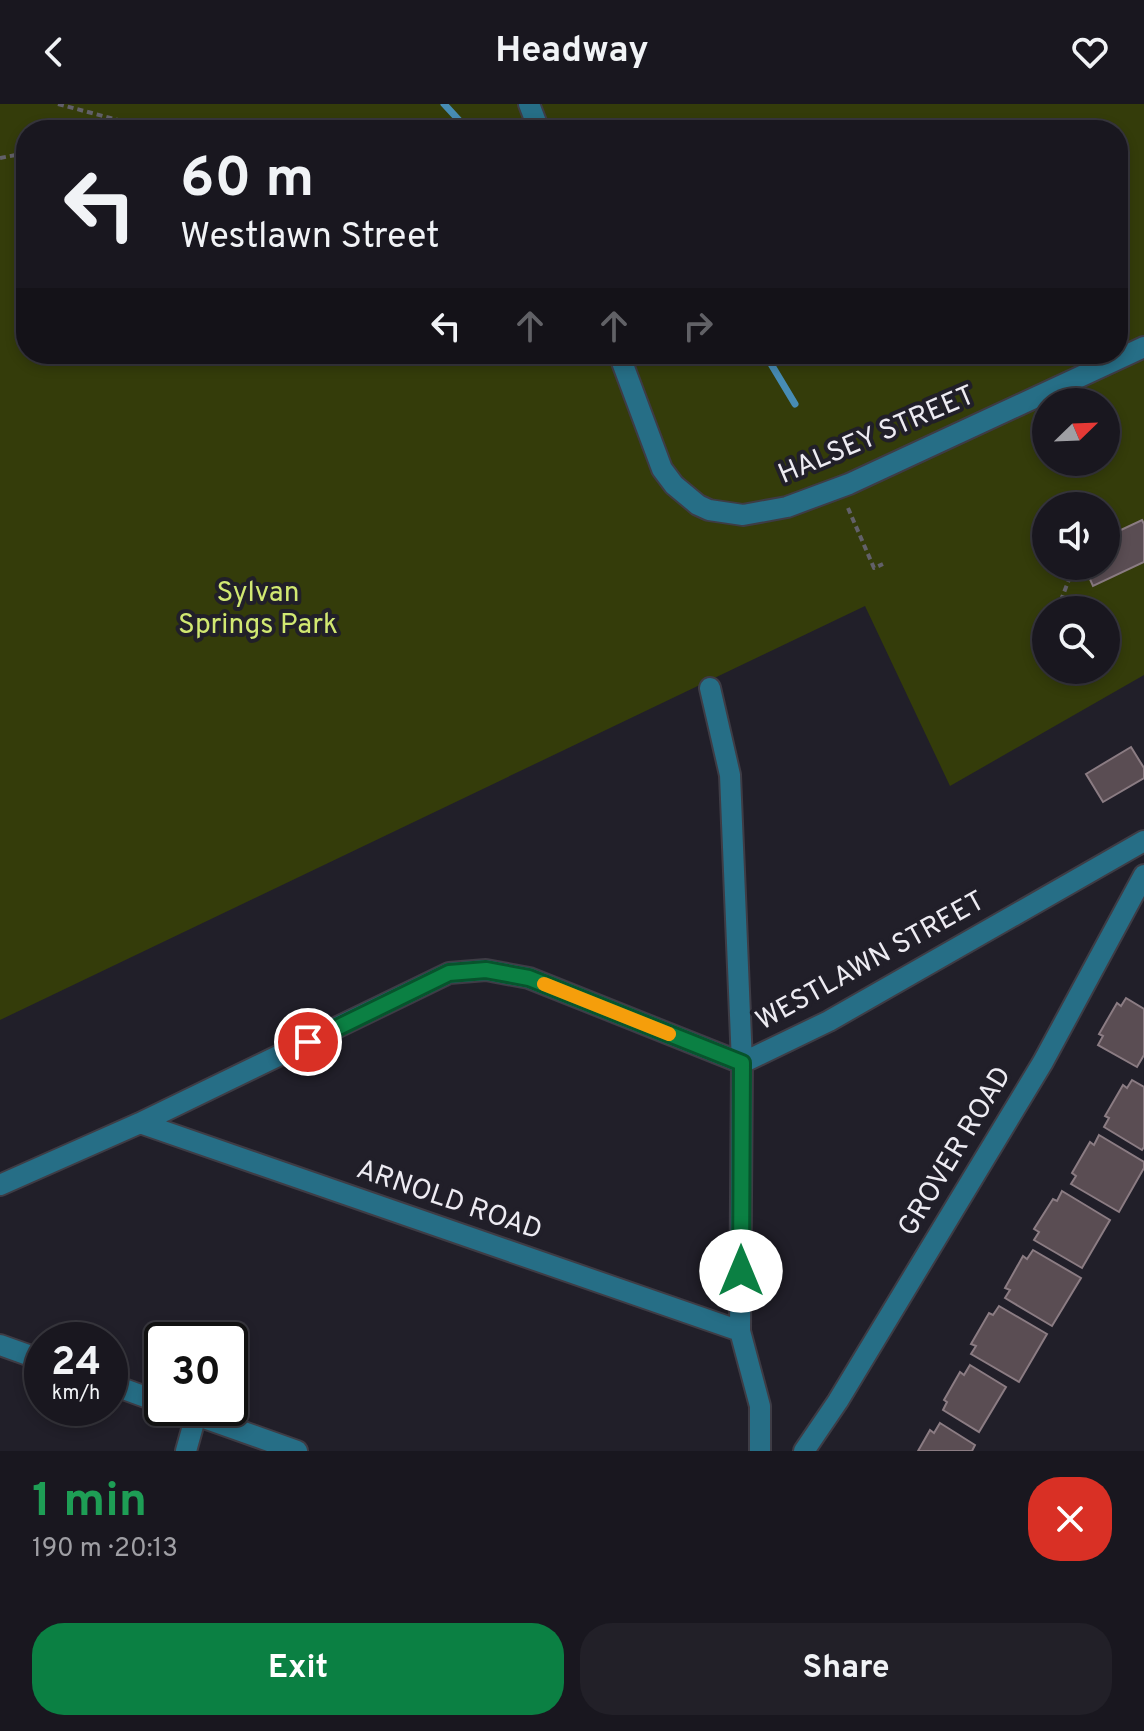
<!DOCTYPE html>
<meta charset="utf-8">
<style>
:root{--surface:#19171f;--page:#222028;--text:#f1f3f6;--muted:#9f9fa4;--line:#37363d;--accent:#0b8043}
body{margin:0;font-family:Overpass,sans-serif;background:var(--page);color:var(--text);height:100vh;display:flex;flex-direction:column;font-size:30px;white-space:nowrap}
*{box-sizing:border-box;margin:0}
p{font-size:26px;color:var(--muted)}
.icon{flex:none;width:44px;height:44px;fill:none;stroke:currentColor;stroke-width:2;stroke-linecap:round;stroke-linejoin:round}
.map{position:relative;height:1347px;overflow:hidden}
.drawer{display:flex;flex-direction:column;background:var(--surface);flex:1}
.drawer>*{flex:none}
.top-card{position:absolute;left:16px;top:16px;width:1112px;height:244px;border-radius:32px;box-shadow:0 4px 12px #0003,0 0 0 2px var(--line);background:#19171f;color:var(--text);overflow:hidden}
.needle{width:52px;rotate:67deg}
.tools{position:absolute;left:1032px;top:284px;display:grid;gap:16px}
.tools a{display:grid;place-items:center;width:88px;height:88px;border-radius:50%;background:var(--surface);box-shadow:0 4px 12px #0003,0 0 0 2px var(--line);font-size:40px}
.speed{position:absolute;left:24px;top:1218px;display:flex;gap:16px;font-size:40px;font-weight:700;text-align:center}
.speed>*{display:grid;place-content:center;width:104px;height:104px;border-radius:50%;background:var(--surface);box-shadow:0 4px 12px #0003,0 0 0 2px var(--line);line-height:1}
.speed small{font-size:20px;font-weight:400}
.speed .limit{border:4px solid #111;border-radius:12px;background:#fff;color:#111}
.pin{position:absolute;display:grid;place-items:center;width:68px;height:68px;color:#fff;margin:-34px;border:4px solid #fff;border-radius:50%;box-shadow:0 2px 8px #0007}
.me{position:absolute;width:88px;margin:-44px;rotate:0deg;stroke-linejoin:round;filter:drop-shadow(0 0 6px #0008)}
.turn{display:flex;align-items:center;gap:28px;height:168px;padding:0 32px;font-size:36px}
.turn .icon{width:104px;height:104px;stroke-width:2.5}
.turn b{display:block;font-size:56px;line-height:68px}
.lanes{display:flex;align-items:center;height:76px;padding:0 32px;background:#0003;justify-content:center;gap:40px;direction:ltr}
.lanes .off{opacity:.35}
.round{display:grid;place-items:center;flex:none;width:84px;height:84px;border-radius:32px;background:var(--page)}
.overview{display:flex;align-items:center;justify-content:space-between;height:136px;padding:0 32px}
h1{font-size:48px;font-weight:700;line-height:60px;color:#1e9e55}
.primary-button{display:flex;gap:16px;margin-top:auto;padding:16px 32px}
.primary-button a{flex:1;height:92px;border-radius:32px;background:var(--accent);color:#fff;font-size:32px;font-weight:700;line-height:92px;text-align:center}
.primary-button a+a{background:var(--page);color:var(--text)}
header{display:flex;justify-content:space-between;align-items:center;height:104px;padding:0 32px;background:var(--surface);font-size:36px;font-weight:700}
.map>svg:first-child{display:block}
.green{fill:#343c0a;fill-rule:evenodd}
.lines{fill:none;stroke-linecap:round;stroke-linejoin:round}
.stream{stroke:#478cb4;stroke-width:7}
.building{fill:#5a4d53;stroke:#8b7c83;stroke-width:2}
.minor-casing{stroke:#3e3c45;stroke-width:24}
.path{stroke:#626069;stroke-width:4;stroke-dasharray:6 4;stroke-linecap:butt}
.minor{stroke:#266e86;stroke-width:20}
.route-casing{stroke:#07532c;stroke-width:20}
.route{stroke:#0b8043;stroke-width:14}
.slow{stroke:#f59e0b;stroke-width:14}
.labels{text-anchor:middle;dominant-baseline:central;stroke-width:8;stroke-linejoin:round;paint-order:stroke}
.street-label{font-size:28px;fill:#edebf2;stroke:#211f29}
.park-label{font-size:28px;fill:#d1e871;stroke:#211f29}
</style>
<header><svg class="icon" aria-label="back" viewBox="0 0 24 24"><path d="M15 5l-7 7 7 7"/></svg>Headway<svg class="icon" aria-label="heart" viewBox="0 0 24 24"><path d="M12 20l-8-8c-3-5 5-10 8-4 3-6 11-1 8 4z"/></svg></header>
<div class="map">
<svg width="1144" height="1347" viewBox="0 0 1144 1347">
<rect width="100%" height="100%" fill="#211f29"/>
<path class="green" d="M0 0H1144V571L950 682 865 502 0 916ZM26 26H1118V250H26ZM1046 298H1106V358H1046ZM1046 402H1106V462H1046ZM1046 506H1106V566H1046Z"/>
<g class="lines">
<path class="stream" d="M444 0 468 26
M765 250 795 300"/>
</g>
<path class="building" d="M1142 416 1144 420V458L1093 482 1084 462H1106V433Z
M1131 643 1144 664V674L1103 698 1086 670Z
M1126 894 1144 905V951L1137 963 1098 941 1103 932 1099 930 1117 899 1121 902Z
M1132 976 1144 983V1043L1142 1046 1104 1023 1109 1014 1105 1012 1123 981 1127 984Z
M1099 1031 1144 1058V1064L1119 1108 1071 1080 1076 1072 1072 1069 1090 1038 1094 1041Z
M1062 1087 1110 1116 1082 1164 1034 1136 1039 1128 1034 1125 1053 1095 1057 1097Z
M1033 1146 1081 1174 1052 1222 1005 1194 1010 1186 1005 1184 1023 1152 1027 1155Z
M999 1202 1047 1230 1019 1278 971 1250 976 1242 971 1240 989 1209 993 1211Z
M970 1261 1006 1283 979 1328 943 1306 947 1298 944 1296 960 1268 964 1271Z
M940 1319 975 1341 972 1347H918L930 1326 934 1329Z"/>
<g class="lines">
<g class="minor-casing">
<path id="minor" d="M529 0 539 26
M619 250 662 365 674 381 698 401 709 406 743 411 787 403 849 380 1144 243
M710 584 730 671 742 959 740 1227 760 1302V1347
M140 1019 740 1227
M0 1081 140 1019 449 869 486 866 529 874 742 959 829 917 1144 737
M0 1241 42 1256
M110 1280 162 1299
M176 1304 297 1347
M186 1347 196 1311
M804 1347 838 1297 1043 958 1144 771"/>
</g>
<path class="path" d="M58 0 144 23
M0 54 26 49
M848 404 874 464 883 460
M1057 506 1072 468 1084 462"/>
<use href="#minor" class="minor"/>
</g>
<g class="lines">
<g class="route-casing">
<path id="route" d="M308 938 449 869 486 866 529 874 742 959 741 1167"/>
</g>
<use href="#route" class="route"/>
<path class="slow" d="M544 880 669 930"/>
</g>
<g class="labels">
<g class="street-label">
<text transform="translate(877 332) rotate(-23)">HALSEY STREET</text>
<text transform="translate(871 858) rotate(-29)">WESTLAWN STREET</text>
<text transform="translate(956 1048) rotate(-59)">GROVER ROAD</text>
<text transform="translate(449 1097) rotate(19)">ARNOLD ROAD</text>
</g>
<g class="park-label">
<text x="258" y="490">Sylvan<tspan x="258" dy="32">Springs Park</tspan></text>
</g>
</g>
</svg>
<div class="tools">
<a><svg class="needle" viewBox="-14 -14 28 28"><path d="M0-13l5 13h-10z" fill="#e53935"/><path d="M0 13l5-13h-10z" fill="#9f9fa4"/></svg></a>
<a><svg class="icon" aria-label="sound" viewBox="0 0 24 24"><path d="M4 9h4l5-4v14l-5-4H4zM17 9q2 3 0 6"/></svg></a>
<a><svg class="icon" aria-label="search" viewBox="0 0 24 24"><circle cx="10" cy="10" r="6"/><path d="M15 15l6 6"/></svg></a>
</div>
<div class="speed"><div>24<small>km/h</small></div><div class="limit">30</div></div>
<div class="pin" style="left:308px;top:938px;background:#d93025"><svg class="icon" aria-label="arrive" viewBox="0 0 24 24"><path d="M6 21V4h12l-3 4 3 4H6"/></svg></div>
<svg class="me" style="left:741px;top:1167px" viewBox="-20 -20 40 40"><circle r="19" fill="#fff"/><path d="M0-13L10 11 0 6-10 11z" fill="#0b8043"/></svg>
<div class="top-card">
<div class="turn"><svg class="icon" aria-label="left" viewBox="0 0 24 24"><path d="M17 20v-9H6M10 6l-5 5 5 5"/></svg><div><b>60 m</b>Westlawn Street</div></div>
<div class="lanes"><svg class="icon" aria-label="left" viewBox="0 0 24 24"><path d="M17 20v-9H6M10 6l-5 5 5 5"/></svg><svg class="icon off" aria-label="ahead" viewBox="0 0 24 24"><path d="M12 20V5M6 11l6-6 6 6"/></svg><svg class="icon off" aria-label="ahead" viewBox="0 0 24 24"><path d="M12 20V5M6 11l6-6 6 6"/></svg><svg class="icon off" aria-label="right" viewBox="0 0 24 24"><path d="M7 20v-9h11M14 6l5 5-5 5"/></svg></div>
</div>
</div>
<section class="drawer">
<div class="overview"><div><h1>1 min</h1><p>190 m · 20:13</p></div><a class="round" style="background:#d93025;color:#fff"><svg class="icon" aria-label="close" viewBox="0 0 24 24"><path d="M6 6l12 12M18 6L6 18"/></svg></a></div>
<div class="primary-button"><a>Exit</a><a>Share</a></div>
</section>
